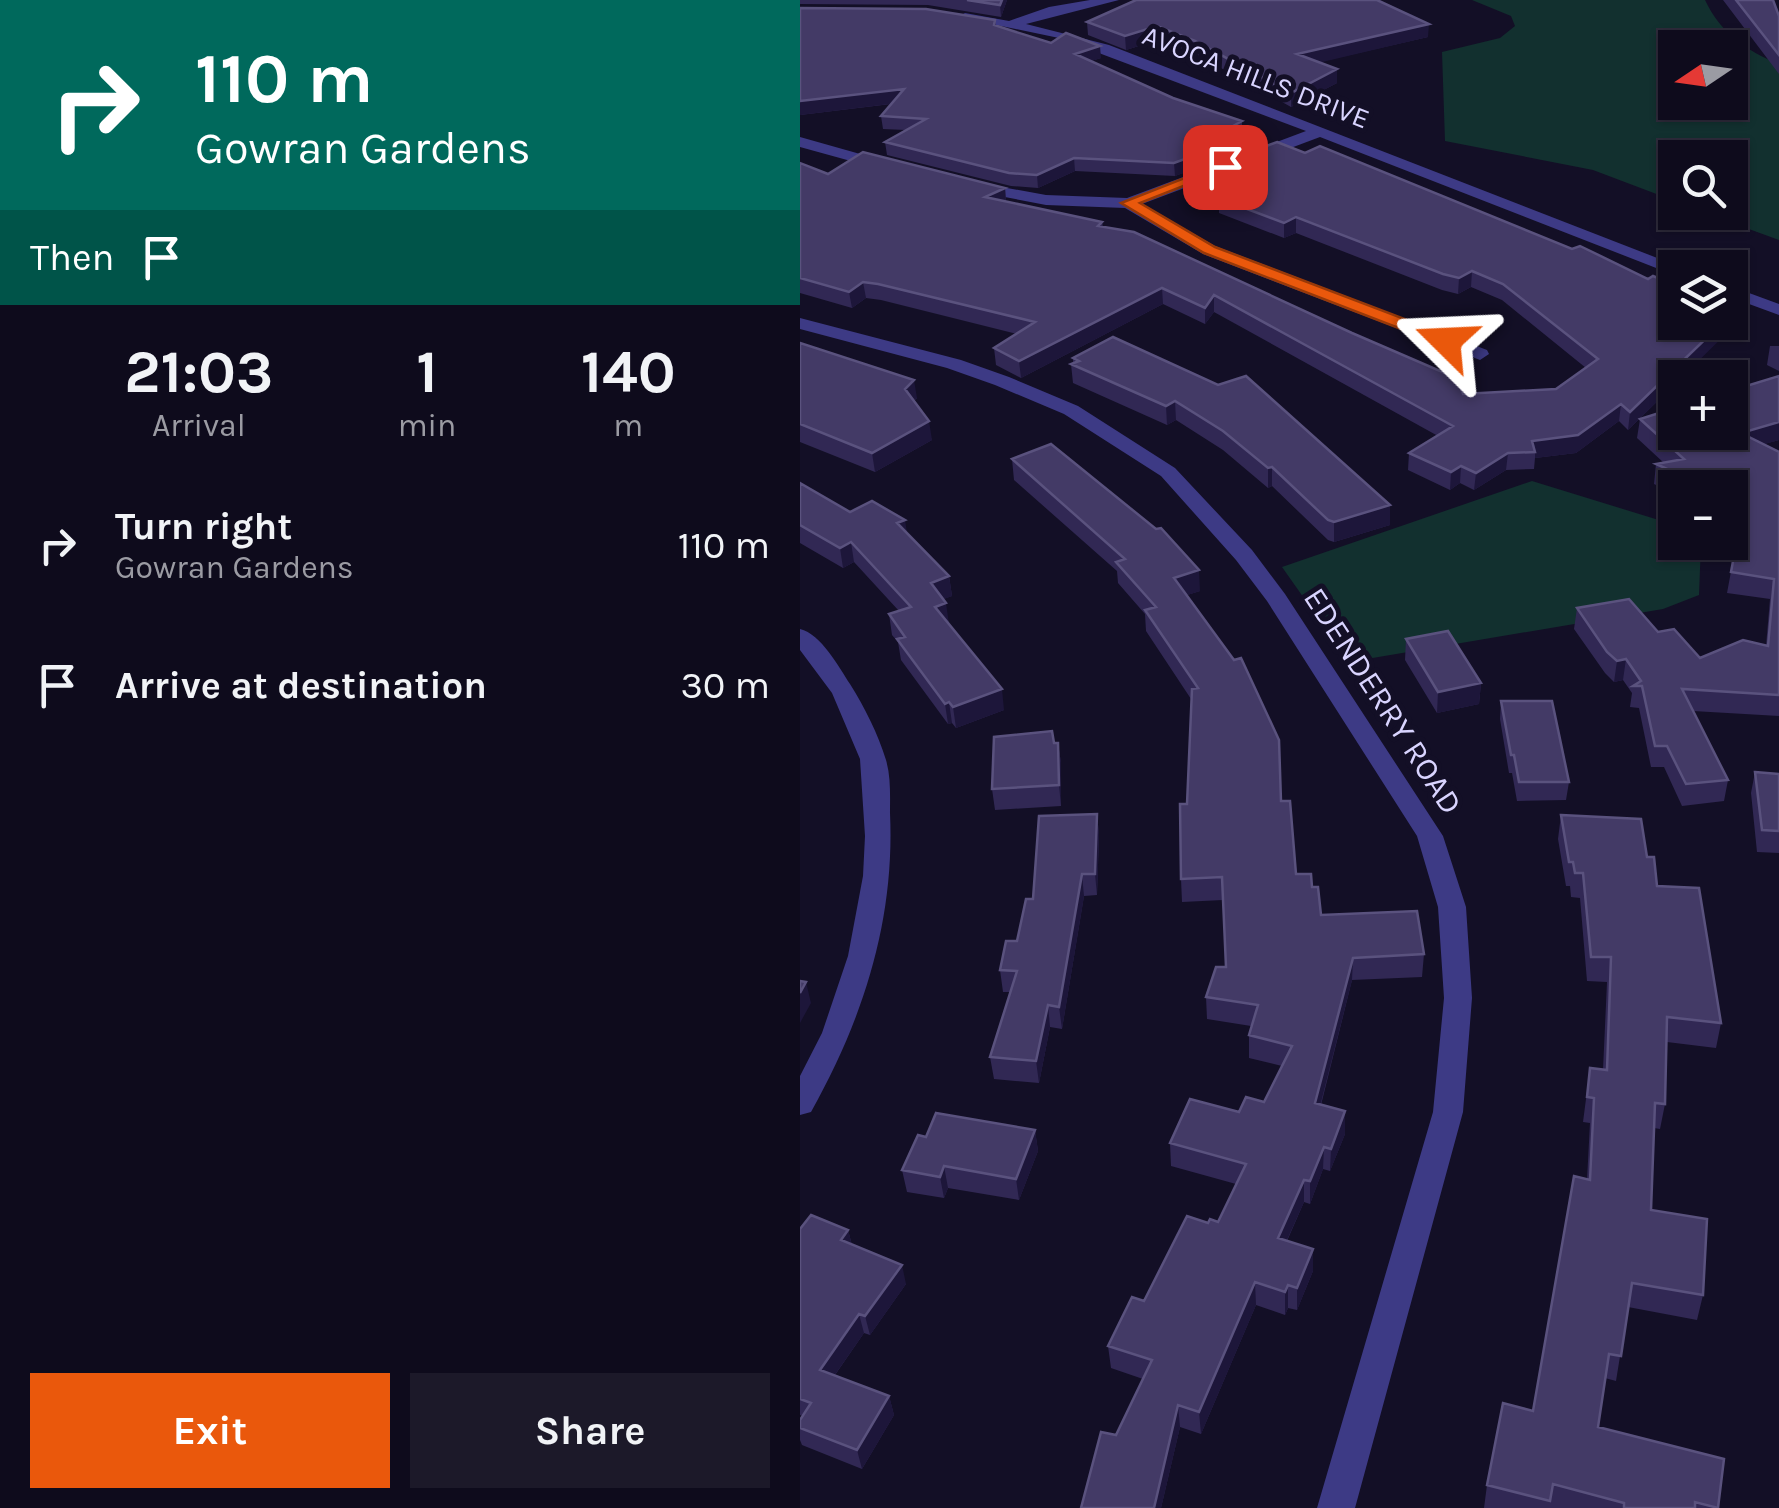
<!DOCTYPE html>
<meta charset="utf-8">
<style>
:root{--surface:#0e0b1c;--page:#1c1929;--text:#f1f3f6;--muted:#9b9ba3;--line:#2e2b3b;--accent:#ea580c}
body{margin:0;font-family:Karla,sans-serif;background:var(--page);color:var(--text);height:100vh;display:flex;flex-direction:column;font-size:38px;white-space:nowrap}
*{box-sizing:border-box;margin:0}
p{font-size:32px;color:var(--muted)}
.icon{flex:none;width:55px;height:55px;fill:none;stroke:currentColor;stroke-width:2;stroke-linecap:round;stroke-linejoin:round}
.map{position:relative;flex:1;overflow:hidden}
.panel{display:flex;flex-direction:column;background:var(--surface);width:800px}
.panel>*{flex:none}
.top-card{background:#00695c;color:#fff;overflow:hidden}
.needle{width:65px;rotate:257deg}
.buttons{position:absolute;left:858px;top:30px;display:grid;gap:20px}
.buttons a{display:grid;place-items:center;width:90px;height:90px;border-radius:0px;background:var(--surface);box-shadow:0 2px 8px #0004,0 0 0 2px var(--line);font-size:50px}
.pin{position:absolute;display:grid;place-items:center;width:85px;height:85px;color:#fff;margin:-42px;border-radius:20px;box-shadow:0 5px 15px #0006}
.me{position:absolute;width:110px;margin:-55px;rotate:291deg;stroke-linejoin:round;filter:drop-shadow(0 0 8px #0008)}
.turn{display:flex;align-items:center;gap:35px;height:210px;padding:0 30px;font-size:45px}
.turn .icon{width:130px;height:130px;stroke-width:2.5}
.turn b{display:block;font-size:70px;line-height:85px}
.then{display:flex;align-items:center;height:95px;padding:0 30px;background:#0003;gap:20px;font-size:38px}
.eta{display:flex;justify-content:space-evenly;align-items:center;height:170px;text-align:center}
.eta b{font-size:60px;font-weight:700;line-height:70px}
.cta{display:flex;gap:20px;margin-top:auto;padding:20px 30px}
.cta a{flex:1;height:115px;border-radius:0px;background:var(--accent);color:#fff;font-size:40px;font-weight:700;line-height:115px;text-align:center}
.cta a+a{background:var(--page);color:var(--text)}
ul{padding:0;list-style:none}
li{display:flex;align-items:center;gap:30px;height:140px;padding:0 30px}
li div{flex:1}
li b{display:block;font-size:38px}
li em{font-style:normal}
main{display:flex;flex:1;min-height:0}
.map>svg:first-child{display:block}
.green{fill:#12302f;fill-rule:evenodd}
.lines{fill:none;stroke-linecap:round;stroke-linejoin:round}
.street{fill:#3d3a85;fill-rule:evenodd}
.wall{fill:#312854}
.shaded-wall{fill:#1d163a}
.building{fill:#433a66;stroke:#5a527e;stroke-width:2.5}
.route{fill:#ea580c;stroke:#983908;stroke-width:2.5}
.labels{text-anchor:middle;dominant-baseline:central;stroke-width:10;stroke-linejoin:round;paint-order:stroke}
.far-street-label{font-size:28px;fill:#d9d4ff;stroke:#130f26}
.street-label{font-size:32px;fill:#d9d4ff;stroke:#130f26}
</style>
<main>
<section class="panel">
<div class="top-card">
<div class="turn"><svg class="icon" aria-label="right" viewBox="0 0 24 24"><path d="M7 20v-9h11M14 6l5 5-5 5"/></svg><div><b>110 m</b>Gowran Gardens</div></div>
<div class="then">Then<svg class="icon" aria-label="arrive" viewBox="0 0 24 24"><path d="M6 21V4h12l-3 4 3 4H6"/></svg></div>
</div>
<div class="eta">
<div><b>21:03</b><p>Arrival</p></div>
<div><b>1</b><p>min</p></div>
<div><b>140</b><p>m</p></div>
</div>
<ul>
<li><svg class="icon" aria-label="right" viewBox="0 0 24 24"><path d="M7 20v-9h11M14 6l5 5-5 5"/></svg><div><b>Turn right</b><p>Gowran Gardens</p></div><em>110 m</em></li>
<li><svg class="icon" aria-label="arrive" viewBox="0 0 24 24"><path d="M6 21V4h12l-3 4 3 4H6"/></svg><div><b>Arrive at destination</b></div><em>30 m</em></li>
</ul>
<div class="cta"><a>Exit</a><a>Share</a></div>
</section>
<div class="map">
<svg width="979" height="1508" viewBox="0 0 979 1508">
<rect width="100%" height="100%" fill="#130f26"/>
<path class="green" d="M672 0H905C920 32 946 51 979 64V240L905 213 930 212V158H875V201L793 170 645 141 642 52 700 38 715 26 711 16ZM875 48H930V102H875Z
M732 481 875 525V542L901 543 899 595 863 609 549 662 482 567Z"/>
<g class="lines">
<path class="street" d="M290 0H319L226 24 309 45 883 268H875V274L869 273 520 137 342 204 415 246 687 350 689 354 680 360 403 254 325 208 246 205 168 190 166 187 174 182 246 195 327 198 506 131 259 38 158 17 165 13 209 21 249 7Z
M0 137 92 163 95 166 87 171 0 147Z
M930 286 979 304V315L930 297Z
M0 318 161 360 209 377 278 406 375 468 452 550 485 594 643 836 666 907 672 998 663 1112 555 1508H517L633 1112 644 998 638 907 617 836 467 601 436 560 361 476 264 414 195 385 147 368 0 329Z
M0 629C21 634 39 667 50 684 65 708 78 734 86 760 91 777 90 796 90 813 95 921 63 1019 11 1112L0 1115V1076L22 1033 48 956 63 876 65 836 60 759 32 693 0 650Z"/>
</g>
<path class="wall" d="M0 0H207L201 17 128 5 0 4Z
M923 0H973L979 16V74Z
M195 20 196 26 301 58 291 61 373 98 442 121V129L454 147 375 176 275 171 238 188 211 186 87 155 85 142 106 130 83 129 81 116 91 104 0 115Z
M287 22 628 37 519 62 537 69V83L491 107 396 54 358 40 326 50 288 35Z
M477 142 936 310 934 326 875 378V384L828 430 819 421 776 453 735 458 734 469 706 470 674 490 660 483 650 490 608 470 609 453 638 436 414 312 405 324 363 304 221 378 196 365 194 348 217 334 81 300 66 298 52 308 0 293V163L28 174 205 188 206 201 302 222 303 227 663 394 756 389 786 368 702 300 671 287 658 294 642 290 496 233 484 238 419 213V210L405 205V190L429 179H419V164Z
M313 337 590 525 534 542 528 540 472 486 468 488 423 450 376 420 367 425 273 383 271 364 273 363V358Z
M0 343 117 398 114 401 132 440 75 472 0 442Z
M970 346H979V371L967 365Z
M979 376V440L964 444 979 452V716L893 711 928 780 924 801 882 806 864 767H851L839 708 830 707 832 693 823 680 814 682 805 673 774 629 777 608 858 632 900 658 966 646 970 599 927 593 940 523 930 518V488H875V494L854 484 856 464 864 463 837 438 840 419Z
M212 459 400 591 387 595 481 801 496 874 512 887 521 915 624 954 622 977 552 980 521 1105 545 1111V1134L530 1171 523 1169 510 1204 504 1202 487 1241 513 1271 497 1310 488 1308 485 1315 456 1305 401 1434 380 1427 361 1508H281L343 1379 311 1368 308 1346 408 1223 418 1222 436 1184 371 1166 370 1143 464 1102 482 1066 449 1058V1035L451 1026 407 1019 406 997 426 967 423 900 382 902 381 879 387 804 391 699 346 631 345 614 318 583 317 571 214 480Z
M0 483 50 512 107 533 149 576 152 596 143 599 149 624 204 710 156 728 152 723 148 724 101 660 98 642 92 635 89 614 99 611 54 562 43 568 0 543Z
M606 639 681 683 679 704 637 713 605 660Z
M701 701 769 782 766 800 717 801 712 773H709L700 719Z
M254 743H258L261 763V806L195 810 192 789Z
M955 772 979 774V853L957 852 951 793Z
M297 814 299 835 297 895 284 896 262 1029 250 1027 239 1083 194 1079 190 1057 210 992H203L200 970 217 941 233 899Z
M761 815 847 857 857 886 921 1023 916 1048 867 1042 865 1104 860 1129 854 1128 851 1210 903 1295 897 1320 828 1307 816 1381 805 1378 798 1427 918 1508H684L687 1485 733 1411 787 1180 790 1123 783 1122 790 1068 803 1070 807 982 787 981 780 898 771 897 770 886H766L758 839Z
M235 1130 238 1151 219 1200 148 1188 144 1198 107 1192 102 1170 126 1137Z
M0 1229 48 1230 52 1245 106 1284 70 1335 64 1333 35 1375 89 1396 94 1415 62 1469 2 1445 0 1440V1420L3 1416 0 1415Z"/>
<path class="shaded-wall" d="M202 0H207L201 17 200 5Z
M629 24 628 37 497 68V54Z
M357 26 358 40 326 50 325 36Z
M300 46 301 58 276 66 275 54Z
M537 69V83L491 107V93Z
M104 89 106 102 0 115V101Z
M453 134 454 147 375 176 374 163Z
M274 158 275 171 238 188 237 175Z
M205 188 206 203 185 197Z
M496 217V233L484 238V223Z
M672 271 671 287 658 294 659 278Z
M63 282 66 298 52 308 49 292Z
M362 288 363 304 221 378 219 361Z
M414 295V312L405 324V308Z
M936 310 934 326 881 378H875V384L828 430 830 412 923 322H930V316Z
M114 380 117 398 108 407 105 389Z
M375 401 376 420 367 425 366 406Z
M821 404 819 421 776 453 735 458V452L732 441Z
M129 421 132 440 75 472 72 453Z
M979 422V440L937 452 941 433Z
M708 453 706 470 674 490 676 473Z
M661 466 660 483 650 490 651 472Z
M472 467V486L468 488V468Z
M590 505V525L534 542V522Z
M105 520 108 539 97 523Z
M51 542 54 562 43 568 40 548Z
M399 570 400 591 375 599 374 578Z
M149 576 152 596 134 603 131 583Z
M146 603 149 624 135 607Z
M826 659 823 680 814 682 817 661Z
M681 683 679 704 637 713 638 692Z
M202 689 204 710 156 728 153 707Z
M149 702 152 723 148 724 145 704Z
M258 743 261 763V806L259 785Z
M297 814 299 835 297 895 295 874Z
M282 874 284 896 262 1029 259 1007Z
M553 958 552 980 515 1126V1103Z
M6 982 11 1003 0 1023V993Z
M248 1005 250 1027 239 1083 236 1061Z
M545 1111V1134L530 1171 531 1149Z
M235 1130 238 1151 219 1200 216 1179Z
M524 1147 523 1169 510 1204V1181Z
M144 1166 148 1188 144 1198 140 1177Z
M504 1180V1202L478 1260V1238Z
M48 1230 53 1249 41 1240Z
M513 1249V1271L497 1310V1288Z
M102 1265 106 1284 70 1335 65 1316Z
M455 1282 456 1305 401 1434 399 1412Z
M488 1285V1308L485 1315V1292Z
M59 1314 64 1333 25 1389 20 1370Z
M89 1396 94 1415 62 1469 57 1450Z
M378 1405 380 1427 361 1508H354Z"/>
<path class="building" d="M167 0H202L200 5Z
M336 0H577L629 24 497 54 537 69 491 93 395 41 357 26 325 36 287 22Z
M936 0H973L979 16V55Z
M0 8 126 9 195 20 194 25 251 43 266 33 300 46 275 54 373 98 442 121 433 126 453 134 374 163 274 158 237 175 209 173 85 142 126 119 81 116 104 89 0 101Z
M477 142 505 153 520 146 772 249 780 246 848 279 853 276 875 285V322H923L830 412 821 404 778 435 732 441 735 452 708 453 676 473 661 466 651 472 609 453 653 426 414 295 405 308 362 288 219 361 194 348 235 322 78 284 63 282 49 292 0 278V163L28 174 63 152 205 188 185 197 302 222 298 226 334 232 552 333 647 374H656L663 394 756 389 798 359 703 284 672 271 659 278 643 274 496 217 484 223 418 198 422 196 405 190 460 166 419 164Z
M313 337 418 385 446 376 590 505 534 522 528 520 472 467 468 468 423 431 375 401 366 406 271 364 279 361 273 358Z
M0 343 114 380 105 389 129 421 72 453 0 424Z
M979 376V422L941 433 979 452V695L882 689 928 780 886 784 867 746H855L842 686H833L841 681 826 659 817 661 807 652 777 608 829 599 858 632 874 629 900 658 943 640 968 646 974 579 931 572 944 503 930 497V488H909L856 464 884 459 840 419 875 408V432H930V391Z
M251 444 356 529 361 528 399 570 374 578 434 660 441 658 479 740 481 801H490L496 874H511L512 887H518L521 915 617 911 624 954 553 958 515 1103 545 1111 531 1149 524 1147 510 1181 504 1180 478 1238 513 1249 497 1288 488 1285 485 1292 455 1282 399 1412 378 1405 354 1508H281L301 1432 316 1435 352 1360 308 1346 332 1297 344 1301 387 1216 408 1223 410 1219 418 1222 446 1164 370 1143 390 1099 439 1112 446 1097 464 1102 492 1046 449 1035 458 1005 406 997 416 967H426L422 877 381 879 380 804H387L392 689 398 688 345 610 356 607 316 562 325 559 212 459Z
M0 483 50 512 72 501 105 520 97 523 149 576 131 583 146 603 135 607 202 689 153 707 149 702 145 704 97 639 105 637 89 614 111 607 51 542 40 548 0 525Z
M648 631 681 683 638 692 606 639Z
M701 701H752L769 782H719L714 755H711Z
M252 731 254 743H258L259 785 192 789 194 737Z
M955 772 979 774V831L962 830Z
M297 814 295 874H282L259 1007 248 1005 236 1061 190 1057 217 971 200 970 206 941H217L226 899H233L239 816Z
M761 815 841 819 847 857H854L857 886 899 888 921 1023 867 1017 865 1104 855 1103 851 1210 907 1219 903 1295 832 1283 821 1356 809 1354 798 1427 924 1459 918 1508 895 1502V1508H824V1503L753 1484 750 1501 687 1485 703 1403 733 1411 774 1176 790 1180 794 1098 787 1097 790 1068 807 1070 811 957H791L783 873H775L773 862H769Z
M0 981 6 982 0 993Z
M136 1113 235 1130 216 1179 144 1166 140 1177 102 1170 118 1135 126 1137Z
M11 1215 48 1230 41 1240 102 1265 65 1316 59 1314 20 1370 89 1396 57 1450 0 1428V1420L11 1403 0 1399V1229Z"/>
<path class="route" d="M420 164 432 167 340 203 415 247 652 337V344H640L404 253 321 203Z"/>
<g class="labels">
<g class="far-street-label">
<text transform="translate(456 77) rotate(21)">AVOCA HILLS DRIVE</text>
</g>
<g class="street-label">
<text transform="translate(583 701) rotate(57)">EDENDERRY ROAD</text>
</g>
</g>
</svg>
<div class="buttons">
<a><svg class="needle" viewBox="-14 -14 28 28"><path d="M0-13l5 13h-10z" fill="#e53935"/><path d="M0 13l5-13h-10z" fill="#9b9ba3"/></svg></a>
<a><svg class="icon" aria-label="search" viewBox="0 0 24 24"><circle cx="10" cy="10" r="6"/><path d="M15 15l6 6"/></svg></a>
<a><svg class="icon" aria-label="layers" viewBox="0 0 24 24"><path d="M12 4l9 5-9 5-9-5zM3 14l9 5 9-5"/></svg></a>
<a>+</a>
<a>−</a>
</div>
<div class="pin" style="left:425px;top:167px;background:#d93025"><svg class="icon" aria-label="arrive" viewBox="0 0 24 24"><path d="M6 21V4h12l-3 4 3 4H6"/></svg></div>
<svg class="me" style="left:646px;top:341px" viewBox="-20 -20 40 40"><path d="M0-17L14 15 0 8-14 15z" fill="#ea580c" stroke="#fff" stroke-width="4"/></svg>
</div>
</main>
